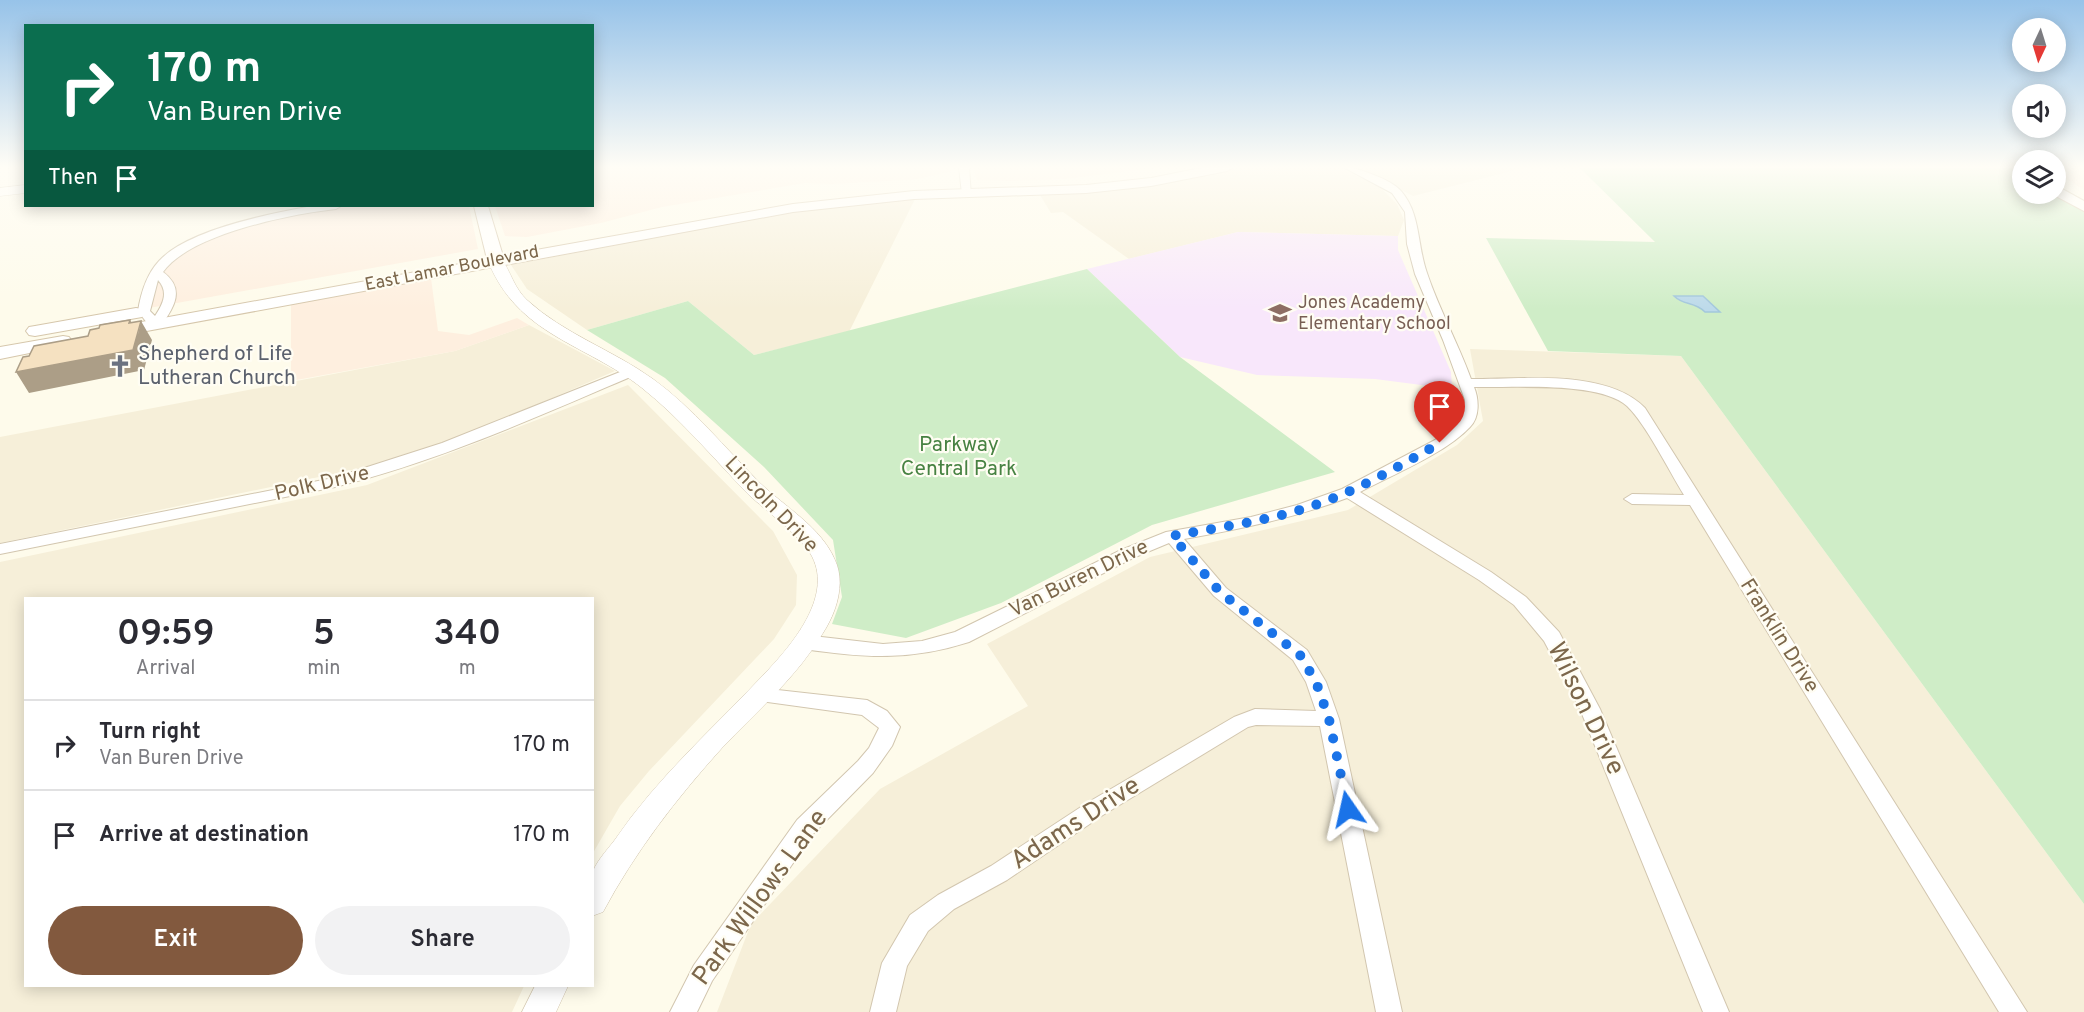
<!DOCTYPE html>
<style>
:root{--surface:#fff;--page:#f2f2f3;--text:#2b2b33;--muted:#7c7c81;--line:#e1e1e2;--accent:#82593e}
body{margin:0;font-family:Overpass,sans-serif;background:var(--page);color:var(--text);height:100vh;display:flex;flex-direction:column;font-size:22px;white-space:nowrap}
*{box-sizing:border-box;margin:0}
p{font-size:20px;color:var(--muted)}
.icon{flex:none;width:33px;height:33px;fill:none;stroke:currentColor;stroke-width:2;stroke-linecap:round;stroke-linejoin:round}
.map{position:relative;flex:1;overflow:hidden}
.side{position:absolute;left:24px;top:597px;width:570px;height:390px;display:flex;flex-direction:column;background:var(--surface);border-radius:0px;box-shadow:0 3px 15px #0003}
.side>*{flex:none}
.guide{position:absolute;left:24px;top:24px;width:570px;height:183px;border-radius:0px;box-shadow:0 3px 15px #0003;background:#0b6e4f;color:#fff;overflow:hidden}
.needle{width:39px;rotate:184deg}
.controls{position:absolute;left:2012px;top:18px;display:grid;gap:12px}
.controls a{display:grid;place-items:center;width:54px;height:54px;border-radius:50%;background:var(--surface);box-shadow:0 3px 15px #0003;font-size:30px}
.pin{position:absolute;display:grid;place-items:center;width:51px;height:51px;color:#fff;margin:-62px -26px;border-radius:50% 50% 50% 0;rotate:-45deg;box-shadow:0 0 6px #0007}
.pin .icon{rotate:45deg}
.me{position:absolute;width:66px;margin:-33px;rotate:349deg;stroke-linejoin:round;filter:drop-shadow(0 0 4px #0008)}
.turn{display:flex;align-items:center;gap:21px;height:126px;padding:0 24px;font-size:27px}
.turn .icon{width:78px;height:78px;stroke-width:2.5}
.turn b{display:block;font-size:42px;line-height:51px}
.then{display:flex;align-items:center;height:57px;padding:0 24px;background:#0003;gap:12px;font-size:22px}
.eta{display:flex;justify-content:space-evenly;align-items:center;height:102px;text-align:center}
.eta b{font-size:36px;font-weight:600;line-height:42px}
.primary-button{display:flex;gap:12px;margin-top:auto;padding:12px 24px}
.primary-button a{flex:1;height:69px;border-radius:36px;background:var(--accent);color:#fff;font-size:24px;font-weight:600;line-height:69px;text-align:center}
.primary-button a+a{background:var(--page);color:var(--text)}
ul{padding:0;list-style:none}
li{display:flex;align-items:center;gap:18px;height:90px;padding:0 24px;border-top:2px solid var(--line)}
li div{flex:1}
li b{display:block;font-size:22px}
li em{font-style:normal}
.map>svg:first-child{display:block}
.residential{fill:#f6efd9}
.commercial{fill:#feefdf}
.education{fill:#f8e7fb}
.green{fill:#cfedc7}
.water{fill:#bddaea;stroke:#a3c7dc;stroke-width:1.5}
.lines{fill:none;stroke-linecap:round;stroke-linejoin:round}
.minor-casing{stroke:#d2c6af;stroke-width:2}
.tertiary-casing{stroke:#d2c6af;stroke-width:1}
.secondary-casing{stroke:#d6c7ac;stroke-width:2}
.minor{fill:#fff;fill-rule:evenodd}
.tertiary{fill:#fff;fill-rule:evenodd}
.secondary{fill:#fff;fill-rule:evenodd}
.shaded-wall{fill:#ac9e87}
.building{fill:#f5e1c1;stroke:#ac9e87;stroke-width:1.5}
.route{stroke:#1a73e8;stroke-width:10;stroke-dasharray:0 18}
.labels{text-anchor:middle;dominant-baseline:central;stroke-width:4.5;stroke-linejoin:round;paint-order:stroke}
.far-street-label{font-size:18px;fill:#7c674b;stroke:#fffdf3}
.far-education-label{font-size:18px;fill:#785e54;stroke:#fffdf3;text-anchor:start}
.worship-label{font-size:21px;fill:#5b616d;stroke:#fffdf3;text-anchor:start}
.park-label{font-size:21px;fill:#478242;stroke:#fffdf3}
.street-label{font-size:21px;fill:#7c674b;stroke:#fffdf3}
.near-street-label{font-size:26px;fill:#7c674b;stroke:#fffdf3}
</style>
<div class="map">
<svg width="2084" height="1012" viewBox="0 0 2084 1012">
<rect width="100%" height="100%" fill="#fefbeb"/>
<path class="residential" d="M1244 167H1338L1380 187 1397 204 1404 220 1398 236 1238 232 1129 259 1063 212 1051 213 1040 195 1162 182Z
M1357 167H1528L1413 196Z
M915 199 849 332 754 355 688 301 587 330 527 289 511 265 807 209Z
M529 325 615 371 464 436 367 467 0 543V437L455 351Z
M1470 349 1681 356 2084 904V1012H717L751 924 880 789 1028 706 987 644 1150 557 1348 510 1457 445 1483 421Z
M628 385 773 531 797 575 796 605 774 639 649 771 620 806 593 853 592 598H26V986H524L512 1012H0V562L367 485Z"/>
<path class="commercial" d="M593 167H949L952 171 918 179 887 181 832 184 805 183 662 207 601 223 527 237 505 236 495 206H592Z
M973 167H1162L1065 179 1010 181 977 180Z
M2055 167H2084V190L2055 172Z
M314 206H469L478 249 138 310 142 296 182 246 295 210Z
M431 278 438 331 469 335 517 318 529 325 455 351 291 381V304Z"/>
<path class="education" d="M1238 232 1398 236V250L1451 372 1452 389 1375 379 1257 375 1180 357 1087 269Z"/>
<path class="green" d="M1579 167H2015L2022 171V194H2055L2084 210V904L1681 356 1548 351 1486 238 1655 242Z
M1087 269 1180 357 1335 472 1152 525 1001 603 906 638 832 624 842 597 833 540 764 467 665 378 587 330 688 301 754 355Z"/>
<path class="water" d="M1674 296H1703L1720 312H1705C1694 301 1684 306 1674 296Z"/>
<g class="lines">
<g class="minor-casing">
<path id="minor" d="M959 167H969L971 196H963L962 194Z
M1343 167C1357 167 1392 180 1401 191 1421 214 1417 245 1427 273 1439 309 1458 343 1471 379 1523 379 1607 369 1645 408L2027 1012H1999L1690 505 1632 504 1624 499 1632 494 1684 495C1669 471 1646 424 1627 406 1599 381 1512 388 1474 387 1479 399 1480 417 1470 427 1446 453 1392 475 1360 492L1491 572 1526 597 1559 632 1600 709 1729 1012H1703L1580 709 1544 641 1514 605 1479 580 1347 498C1294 518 1240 529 1184 539L1226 588 1307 650 1326 682 1339 719 1402 1012H1376L1320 726 1256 725 1248 727 1103 815 1007 880 954 909 928 931 907 966 896 1012H870L882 963 910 915 938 895 991 866 1087 803 1234 717 1255 709 1316 711 1306 682 1293 660 1214 596 1169 543 1133 558 969 642C910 661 864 658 804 649L797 647 794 642 797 637 804 635 883 644 922 641 955 632 1121 550 1166 532 1251 517 1297 505 1342 489 1435 440 1458 422 1465 400 1443 340 1415 274 1407 244 1405 212 1392 193Z
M313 206H341L336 209C291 214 190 234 163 272 186 289 174 308 160 327H150L138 311C141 293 146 275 159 261 187 230 272 213 313 206ZM158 280C169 292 163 304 155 316L150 311Z
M630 368 637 372 635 375C537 417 439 461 335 487L0 554V544L333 478 442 443Z
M759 688 867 700 887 711 900 727 892 746 873 773 813 834 712 981 697 1012H670L694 965 797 820 858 761 869 748 879 728 862 715 752 700 749 695 752 690Z"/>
</g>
<g class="tertiary-casing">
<path id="tertiary" d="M26 185V193L0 196V188Z
M496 256 501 258C511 272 514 288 527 300 564 334 613 350 653 379 693 408 725 448 760 483 785 507 821 527 835 560 846 584 836 613 823 633 797 677 757 711 722 748 676 799 635 852 603 912L592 916C592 903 590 888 592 875 594 864 607 850 614 841 658 776 716 726 769 669 794 642 835 593 810 553 794 530 768 513 748 494 713 458 681 419 642 388 585 343 518 336 488 261Z
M535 986H568L556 1012H522Z"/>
</g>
<g class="secondary-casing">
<path id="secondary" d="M1206 167H1234L1227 171 1151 186 1086 193 914 199 793 212 114 337 108 336 105 332 108 328 114 327 487 259 474 206H488L503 256 793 204 914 191 1086 185 1151 178Z
M2012 167H2022V173Z
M2055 185 2084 201V211L2052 194H2055Z
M136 308 142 309 145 313 142 317 35 336 29 335 26 331 29 327 35 326Z
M63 336 69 337 72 341 69 345 0 359V347Z"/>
</g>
<use href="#minor" class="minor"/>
<use href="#tertiary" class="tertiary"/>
<use href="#secondary" class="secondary"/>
</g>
<path class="shaded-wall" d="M130 320 138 334 141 321 152 340 144 370 29 393 16 372Z"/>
<path class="building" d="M130 320 129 323 141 321 133 350 16 372 23 357 29 356 34 346 88 336 90 330 99 328 100 325Z"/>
<linearGradient id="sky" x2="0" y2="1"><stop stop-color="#97c3e9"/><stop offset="0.54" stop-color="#fffdf6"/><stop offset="1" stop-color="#fffdf6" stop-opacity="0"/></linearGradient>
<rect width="2084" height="309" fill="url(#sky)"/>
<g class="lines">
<path class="route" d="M1348 809 1329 719 1316 682 1300 655 1220 592 1172 536C1215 528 1261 522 1303 509 1352 494 1396 468 1440 443"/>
</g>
<defs>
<g id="school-bare" transform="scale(1.8)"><path d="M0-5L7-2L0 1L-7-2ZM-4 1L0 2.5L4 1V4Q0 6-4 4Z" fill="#8d6e63" stroke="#fffdf3" stroke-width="2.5" paint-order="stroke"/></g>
<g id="church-bare" transform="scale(1.8)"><path d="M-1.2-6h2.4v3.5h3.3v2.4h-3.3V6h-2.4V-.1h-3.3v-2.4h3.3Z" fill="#6b7280" stroke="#fffdf3" stroke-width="2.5" paint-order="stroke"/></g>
</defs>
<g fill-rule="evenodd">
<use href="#school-bare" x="1280" y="313"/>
<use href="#church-bare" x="120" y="366"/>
</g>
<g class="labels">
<g class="far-street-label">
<text transform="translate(452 269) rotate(-11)">East Lamar Boulevard</text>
</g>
<g class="far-education-label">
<text x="1298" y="303">Jones Academy<tspan x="1298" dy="21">Elementary School</tspan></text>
</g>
<g class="worship-label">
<text x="138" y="354">Shepherd of Life<tspan x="138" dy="24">Lutheran Church</tspan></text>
</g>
<g class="park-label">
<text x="959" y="445">Parkway<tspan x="959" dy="24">Central Park</tspan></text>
</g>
<g class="street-label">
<text transform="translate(322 484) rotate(-13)">Polk Drive</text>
<text transform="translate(771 505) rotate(46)">Lincoln Drive</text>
<text transform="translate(1079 579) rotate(-26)">Van Buren Drive</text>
<text transform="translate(1779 636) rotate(58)">Franklin Drive</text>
</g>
<g class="near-street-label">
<text transform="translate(1585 709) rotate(64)">Wilson Drive</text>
<text transform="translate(1076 824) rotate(-33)">Adams Drive</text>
<text transform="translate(761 898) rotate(-54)">Park Willows Lane</text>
</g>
</g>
</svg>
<div class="controls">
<a><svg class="needle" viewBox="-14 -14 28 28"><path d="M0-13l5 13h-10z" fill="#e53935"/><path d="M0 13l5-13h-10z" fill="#7c7c81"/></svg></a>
<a><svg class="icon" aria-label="sound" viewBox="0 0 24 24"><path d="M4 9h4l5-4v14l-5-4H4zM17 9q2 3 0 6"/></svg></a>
<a><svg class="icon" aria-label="layers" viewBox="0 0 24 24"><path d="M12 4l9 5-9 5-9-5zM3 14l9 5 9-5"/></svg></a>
</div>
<div class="pin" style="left:1440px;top:443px;background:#d93025"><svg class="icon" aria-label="arrive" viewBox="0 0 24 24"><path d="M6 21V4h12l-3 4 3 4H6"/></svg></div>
<svg class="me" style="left:1348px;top:809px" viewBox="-20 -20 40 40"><path d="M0-17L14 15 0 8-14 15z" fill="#1a73e8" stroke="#fff" stroke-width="4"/></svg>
<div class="guide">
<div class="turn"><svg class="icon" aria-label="right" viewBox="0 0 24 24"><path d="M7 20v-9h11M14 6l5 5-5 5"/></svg><div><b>170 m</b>Van Buren Drive</div></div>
<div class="then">Then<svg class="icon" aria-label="arrive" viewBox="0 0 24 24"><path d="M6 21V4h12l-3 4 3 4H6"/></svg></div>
</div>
<section class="side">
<div class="eta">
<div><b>09:59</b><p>Arrival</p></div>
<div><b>5</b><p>min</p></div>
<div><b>340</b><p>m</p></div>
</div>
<ul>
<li><svg class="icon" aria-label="right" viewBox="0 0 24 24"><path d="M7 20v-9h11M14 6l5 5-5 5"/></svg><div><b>Turn right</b><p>Van Buren Drive</p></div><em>170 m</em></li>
<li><svg class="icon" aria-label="arrive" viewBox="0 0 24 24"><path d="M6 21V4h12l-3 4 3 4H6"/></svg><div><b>Arrive at destination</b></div><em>170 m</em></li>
</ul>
<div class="primary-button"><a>Exit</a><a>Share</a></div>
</section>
</div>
